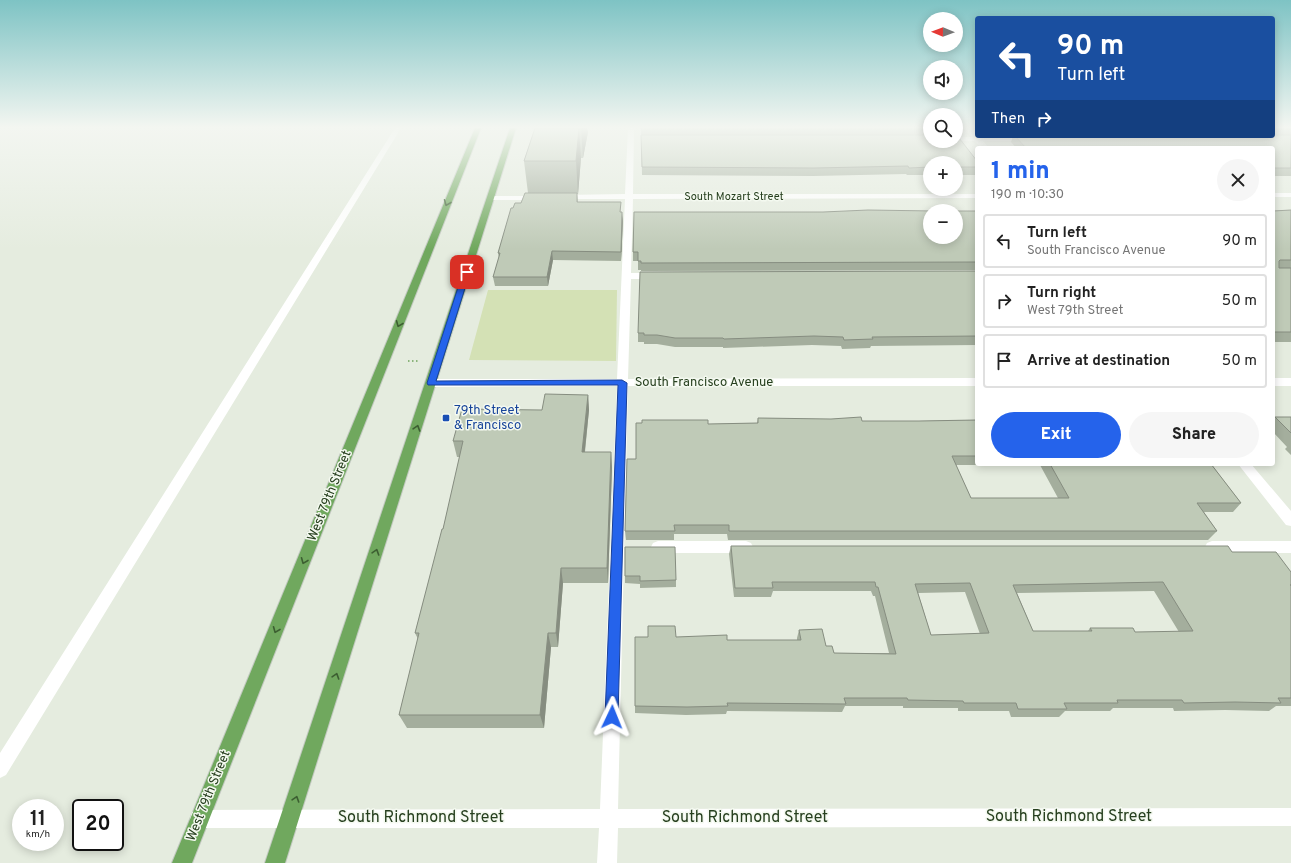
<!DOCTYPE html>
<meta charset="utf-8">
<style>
:root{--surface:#fff;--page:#f6f6f6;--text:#222;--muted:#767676;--line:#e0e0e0;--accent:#2563eb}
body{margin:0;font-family:Overpass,sans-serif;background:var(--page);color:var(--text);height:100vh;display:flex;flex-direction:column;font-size:15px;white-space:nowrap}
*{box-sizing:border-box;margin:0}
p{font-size:13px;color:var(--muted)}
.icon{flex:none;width:22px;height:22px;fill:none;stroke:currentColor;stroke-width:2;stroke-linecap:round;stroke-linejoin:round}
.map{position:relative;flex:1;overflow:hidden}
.side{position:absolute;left:975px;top:146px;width:300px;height:320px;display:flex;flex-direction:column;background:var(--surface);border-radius:4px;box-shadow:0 2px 10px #0003}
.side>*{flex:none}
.guide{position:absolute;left:975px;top:16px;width:300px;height:122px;border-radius:4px;box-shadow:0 2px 10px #0003;background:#1a4fa0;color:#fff;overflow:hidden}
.needle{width:26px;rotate:271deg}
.buttons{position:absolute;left:923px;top:12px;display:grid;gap:8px}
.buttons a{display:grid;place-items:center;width:40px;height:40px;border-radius:50%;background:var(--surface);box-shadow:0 2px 10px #0003;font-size:20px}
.speed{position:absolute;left:12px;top:799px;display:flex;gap:8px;font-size:20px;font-weight:700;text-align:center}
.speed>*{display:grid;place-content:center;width:52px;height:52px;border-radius:50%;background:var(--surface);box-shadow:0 2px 10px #0003;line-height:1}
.speed small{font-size:10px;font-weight:400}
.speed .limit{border:2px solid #111;border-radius:6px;background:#fff;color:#111}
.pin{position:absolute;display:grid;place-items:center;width:34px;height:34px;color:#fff;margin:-17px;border-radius:8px;box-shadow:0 2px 6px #0006}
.me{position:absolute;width:44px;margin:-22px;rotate:2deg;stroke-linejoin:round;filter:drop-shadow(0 0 3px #0008)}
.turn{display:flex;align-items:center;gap:14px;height:84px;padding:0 16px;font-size:18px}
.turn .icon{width:52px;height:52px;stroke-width:2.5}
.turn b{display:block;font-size:28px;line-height:34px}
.then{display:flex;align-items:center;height:38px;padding:0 16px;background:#0003;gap:8px;font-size:15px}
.round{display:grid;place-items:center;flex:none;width:42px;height:42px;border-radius:21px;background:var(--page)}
.summary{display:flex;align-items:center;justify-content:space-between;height:68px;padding:0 16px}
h1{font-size:24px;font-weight:800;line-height:30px;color:var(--accent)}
.cta{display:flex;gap:8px;margin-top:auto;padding:8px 16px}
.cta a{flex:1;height:46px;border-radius:24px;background:var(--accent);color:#fff;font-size:16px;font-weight:800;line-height:46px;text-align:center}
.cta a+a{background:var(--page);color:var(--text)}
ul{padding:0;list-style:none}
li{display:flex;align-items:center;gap:12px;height:54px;margin:0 8px 6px;padding:0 8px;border:2px solid var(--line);border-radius:4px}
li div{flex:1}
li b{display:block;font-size:15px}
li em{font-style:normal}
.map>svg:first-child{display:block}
.green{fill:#d4e1b5}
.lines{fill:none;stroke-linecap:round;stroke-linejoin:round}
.major-casing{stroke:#c2c9c0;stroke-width:2}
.path{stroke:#8cb47c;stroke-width:2;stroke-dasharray:1.5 2.5;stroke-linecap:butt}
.minor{fill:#fff;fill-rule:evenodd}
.major{fill:#70a85e;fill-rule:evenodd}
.wall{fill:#a4ae9d;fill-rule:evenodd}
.shaded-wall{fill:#868d80}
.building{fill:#bfcab7;stroke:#868d80;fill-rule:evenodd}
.oneway{stroke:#3c5e31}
.route{fill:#2563eb;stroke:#184099}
.transit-dot{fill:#1a4fb4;stroke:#f4f9f0;stroke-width:1.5}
.labels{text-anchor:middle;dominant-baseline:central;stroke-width:3;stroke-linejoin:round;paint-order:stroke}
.far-street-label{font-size:11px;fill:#263f1e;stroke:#f4f9f0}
.street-label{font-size:13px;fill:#263f1e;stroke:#f4f9f0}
.transit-label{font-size:13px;fill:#164399;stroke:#f4f9f0;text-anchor:start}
.near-street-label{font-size:16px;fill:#263f1e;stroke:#f4f9f0}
</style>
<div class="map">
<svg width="1291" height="863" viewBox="0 0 1291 863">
<rect width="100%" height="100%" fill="#e5ecdf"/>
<path class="green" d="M488 290H617L616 361 469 360Z"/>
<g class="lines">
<g class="major-casing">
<path id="major" d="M475 128H481L192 863H172Z
M510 128H516L285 863H265Z"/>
</g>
<path class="path" d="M408 361H418"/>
<path class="minor" d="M395 128H401L6 775 0 778V753Z
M628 128H634L633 194H977V198L633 199 631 273H656L661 276 656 279H631L628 379 977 378V386H628L618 809 1291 808V826L618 828 617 863H597L599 828H199L192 826 190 819 192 812 199 810 600 809 617 386 431 387 427 386 425 383 427 380 431 379H617L625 199H562L558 197 562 195 625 194Z
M965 128H971L979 137H1029L1032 139 1029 141H983L989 148H981L975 141H956V137H972Z
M1273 193H1291V197H1273Z
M488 196H539L543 198 539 200H491L487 198Z
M1273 378H1291V386H1273Z
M1238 464H1251L1291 511V526L1286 525Z
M658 541H746L751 543 753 547 751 551 746 553H658L653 551 651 547 653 543Z
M1212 541H1291V553H1212L1207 551 1205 547 1207 543Z"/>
<use href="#major" class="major"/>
</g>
<path class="wall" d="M535 128H587L588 132 583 158H581L578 194H577L578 202 621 212 623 221 621 261 553 260 548 286H495L493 277 499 258 498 253 513 208 521 203 528 193 524 161Z
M641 128H930V141L977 161V175H956V163H930V175H907L906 174 813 176 642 175Z
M1273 128H1291V176H1273V148H1016L1011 142 1013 136H1273Z
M1291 210V342H1273V211Z
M977 211V270L641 271V270H638V261H633V252Z
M977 271V345L871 346 870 348 842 349 841 346 812 345 723 348V347H675L657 344H644V342H638V333Z
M588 395 589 410 585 452H611L612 468 608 583H563L558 647H551L544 728H407L399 715 418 639 415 633 443 529 460 457H457L453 441 542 410Z
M1275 417H1291V455L1285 449 1287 447 1273 432V420Z
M758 418 862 421H919L977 420V464H1211L1241 503 1233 512H1204L1217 531 1208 540H728L727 534H674V540H626L625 531 636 459 708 424 757 423ZM956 465H1040L1058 498H971Z
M731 546 1232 552 1291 572V706H1276L1269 711 1225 710 1174 711 1173 708H1113L1110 711H1065L1059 717H1011L1009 711H958V708H903V706H845L842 712 727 711 726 714 686 715 635 713V706L676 637 727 640H797V638L799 630 826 646 834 653H889L875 596H873L871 591H773L771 597H734L729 554ZM1154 591 1179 632H1135L1090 628 1088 631H1033L1017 593ZM965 592 980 634 931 635 918 593Z
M625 547 676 580V587L640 588V584L625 583Z"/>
<path class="shaded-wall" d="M579 128 581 158 578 194 576 161Z
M581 128H587L588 132 583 158Z
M622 212 623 221 621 261V252Z
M552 251 553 260 548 286 547 277Z
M588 395 589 410 583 468 582 452Z
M611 452 612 468 608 583 607 568Z
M561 568 563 583 558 647 556 633Z
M548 633 551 647 544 728 540 715Z"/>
<path class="building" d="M535 128H579L576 161H524Z
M956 134 977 161V167H956V163H930V167L909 168 908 166 814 168 642 167 641 135H930V141H956Z
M1273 135H1291V168H1273V148H1026L1015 136H1273Z
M525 193H577V202H621L620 212H622L621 252 552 251 547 277H493L500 253H498L511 208H513L515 203H521Z
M868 210 934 211H930V237H956V211H977V262L641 263V261H638V252H633L634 212H823Z
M1291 210V260H1280L1279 261V268H1291V332H1273V211Z
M977 271V336L872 337 873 339 844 340 843 337 814 336 724 339 723 338H675L657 335H644V333H638L640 272Z
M545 394 588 395 582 452H611L607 568H561L556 633H548L540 715H399L419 633H415L442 529H443L463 441H453L462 409 542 410Z
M861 417 862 421H919L977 420V456H952L971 498H1069L1050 464H1211L1241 503H1197L1217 531H729V525H674L675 531H625L627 459H636V423H642V420H708V424L758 423V418L831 419Z
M1275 417H1291V433Z
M731 546H1228L1232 552H1276L1291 572V585H1290H1291V698H1278L1281 703 1235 702 1184 703 1182 700H1117L1118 703H1064L1067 709H1018L1016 703H964L963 701 908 700 907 698H844L846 704 727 703 728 706 687 707 635 706V637H648V626H675L676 637 727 635V640H801L799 630 822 629 826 646H832L834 653 896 654 878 587H876L875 582H772L773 588H735ZM1163 582 1193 631 1135 632 1133 628H1090L1092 631H1033L1013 585ZM970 583 989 633 931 635 915 584Z
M625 547H675L676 580 640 581V576H625Z"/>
<defs><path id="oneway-chevron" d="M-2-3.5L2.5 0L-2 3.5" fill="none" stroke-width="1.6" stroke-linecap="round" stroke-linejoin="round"/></defs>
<g class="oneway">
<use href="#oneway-chevron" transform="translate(447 203) rotate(112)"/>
<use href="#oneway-chevron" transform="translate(399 324) rotate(112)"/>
<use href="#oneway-chevron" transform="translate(417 428) rotate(-72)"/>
<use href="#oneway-chevron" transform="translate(376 552) rotate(-72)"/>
<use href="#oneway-chevron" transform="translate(304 561) rotate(112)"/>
<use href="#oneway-chevron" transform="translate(276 630) rotate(112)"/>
<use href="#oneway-chevron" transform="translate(336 676) rotate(-72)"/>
<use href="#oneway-chevron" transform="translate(296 799) rotate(-72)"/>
</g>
<linearGradient id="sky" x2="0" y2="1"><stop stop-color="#7ec3c4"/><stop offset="0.51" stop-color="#f3f6f1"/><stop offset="1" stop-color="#f3f6f1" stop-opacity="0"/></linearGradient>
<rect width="1291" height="249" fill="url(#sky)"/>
<path class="route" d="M467 270 470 272 436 381 622 380 627 383 618 717 616 721 612 723 607 721 605 717 618 385H428L427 383 463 272Z"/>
<rect class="transit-dot" x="442" y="414" width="8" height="8" rx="2"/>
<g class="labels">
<g class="far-street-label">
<text x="734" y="197">South Mozart Street</text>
</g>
<g class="street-label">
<text x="704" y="383">South Francisco Avenue</text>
<text transform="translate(330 496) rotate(-68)">West 79th Street</text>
<text transform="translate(209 796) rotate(-68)">West 79th Street</text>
</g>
<g class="transit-label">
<text x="454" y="411">79th Street<tspan x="454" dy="15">&amp; Francisco</tspan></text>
</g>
<g class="near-street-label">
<text x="1069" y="817">South Richmond Street</text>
<text x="421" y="818">South Richmond Street</text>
<text x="745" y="818">South Richmond Street</text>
</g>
</g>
</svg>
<div class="buttons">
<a><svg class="needle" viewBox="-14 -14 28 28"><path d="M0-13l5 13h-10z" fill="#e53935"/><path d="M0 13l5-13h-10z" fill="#767676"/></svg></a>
<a><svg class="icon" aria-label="sound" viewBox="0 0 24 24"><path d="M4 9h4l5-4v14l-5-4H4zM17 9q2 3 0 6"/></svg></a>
<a><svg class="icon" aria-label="search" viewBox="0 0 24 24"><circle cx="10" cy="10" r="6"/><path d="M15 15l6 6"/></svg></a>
<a>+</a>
<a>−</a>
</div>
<div class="speed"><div>11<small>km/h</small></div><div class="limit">20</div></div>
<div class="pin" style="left:467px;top:272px;background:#d93025"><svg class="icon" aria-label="arrive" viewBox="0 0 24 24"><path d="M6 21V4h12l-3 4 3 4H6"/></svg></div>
<svg class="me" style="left:612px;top:717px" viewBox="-20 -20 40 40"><path d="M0-17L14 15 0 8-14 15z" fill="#2563eb" stroke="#fff" stroke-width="4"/></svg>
<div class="guide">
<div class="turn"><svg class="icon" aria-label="left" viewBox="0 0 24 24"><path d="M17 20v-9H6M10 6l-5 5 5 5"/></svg><div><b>90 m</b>Turn left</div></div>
<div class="then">Then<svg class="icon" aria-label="right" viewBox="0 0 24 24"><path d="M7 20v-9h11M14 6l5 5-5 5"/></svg></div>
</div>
<section class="side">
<div class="summary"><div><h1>1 min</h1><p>190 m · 10:30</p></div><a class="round"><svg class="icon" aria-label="close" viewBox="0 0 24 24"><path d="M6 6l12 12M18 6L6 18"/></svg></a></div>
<ul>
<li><svg class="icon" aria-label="left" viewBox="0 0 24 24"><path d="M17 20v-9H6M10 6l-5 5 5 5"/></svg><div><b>Turn left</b><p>South Francisco Avenue</p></div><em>90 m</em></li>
<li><svg class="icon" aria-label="right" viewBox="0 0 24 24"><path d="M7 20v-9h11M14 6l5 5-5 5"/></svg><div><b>Turn right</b><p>West 79th Street</p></div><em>50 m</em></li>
<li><svg class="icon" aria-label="arrive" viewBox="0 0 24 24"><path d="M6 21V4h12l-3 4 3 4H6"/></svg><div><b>Arrive at destination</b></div><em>50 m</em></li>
</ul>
<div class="cta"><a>Exit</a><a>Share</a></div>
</section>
</div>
